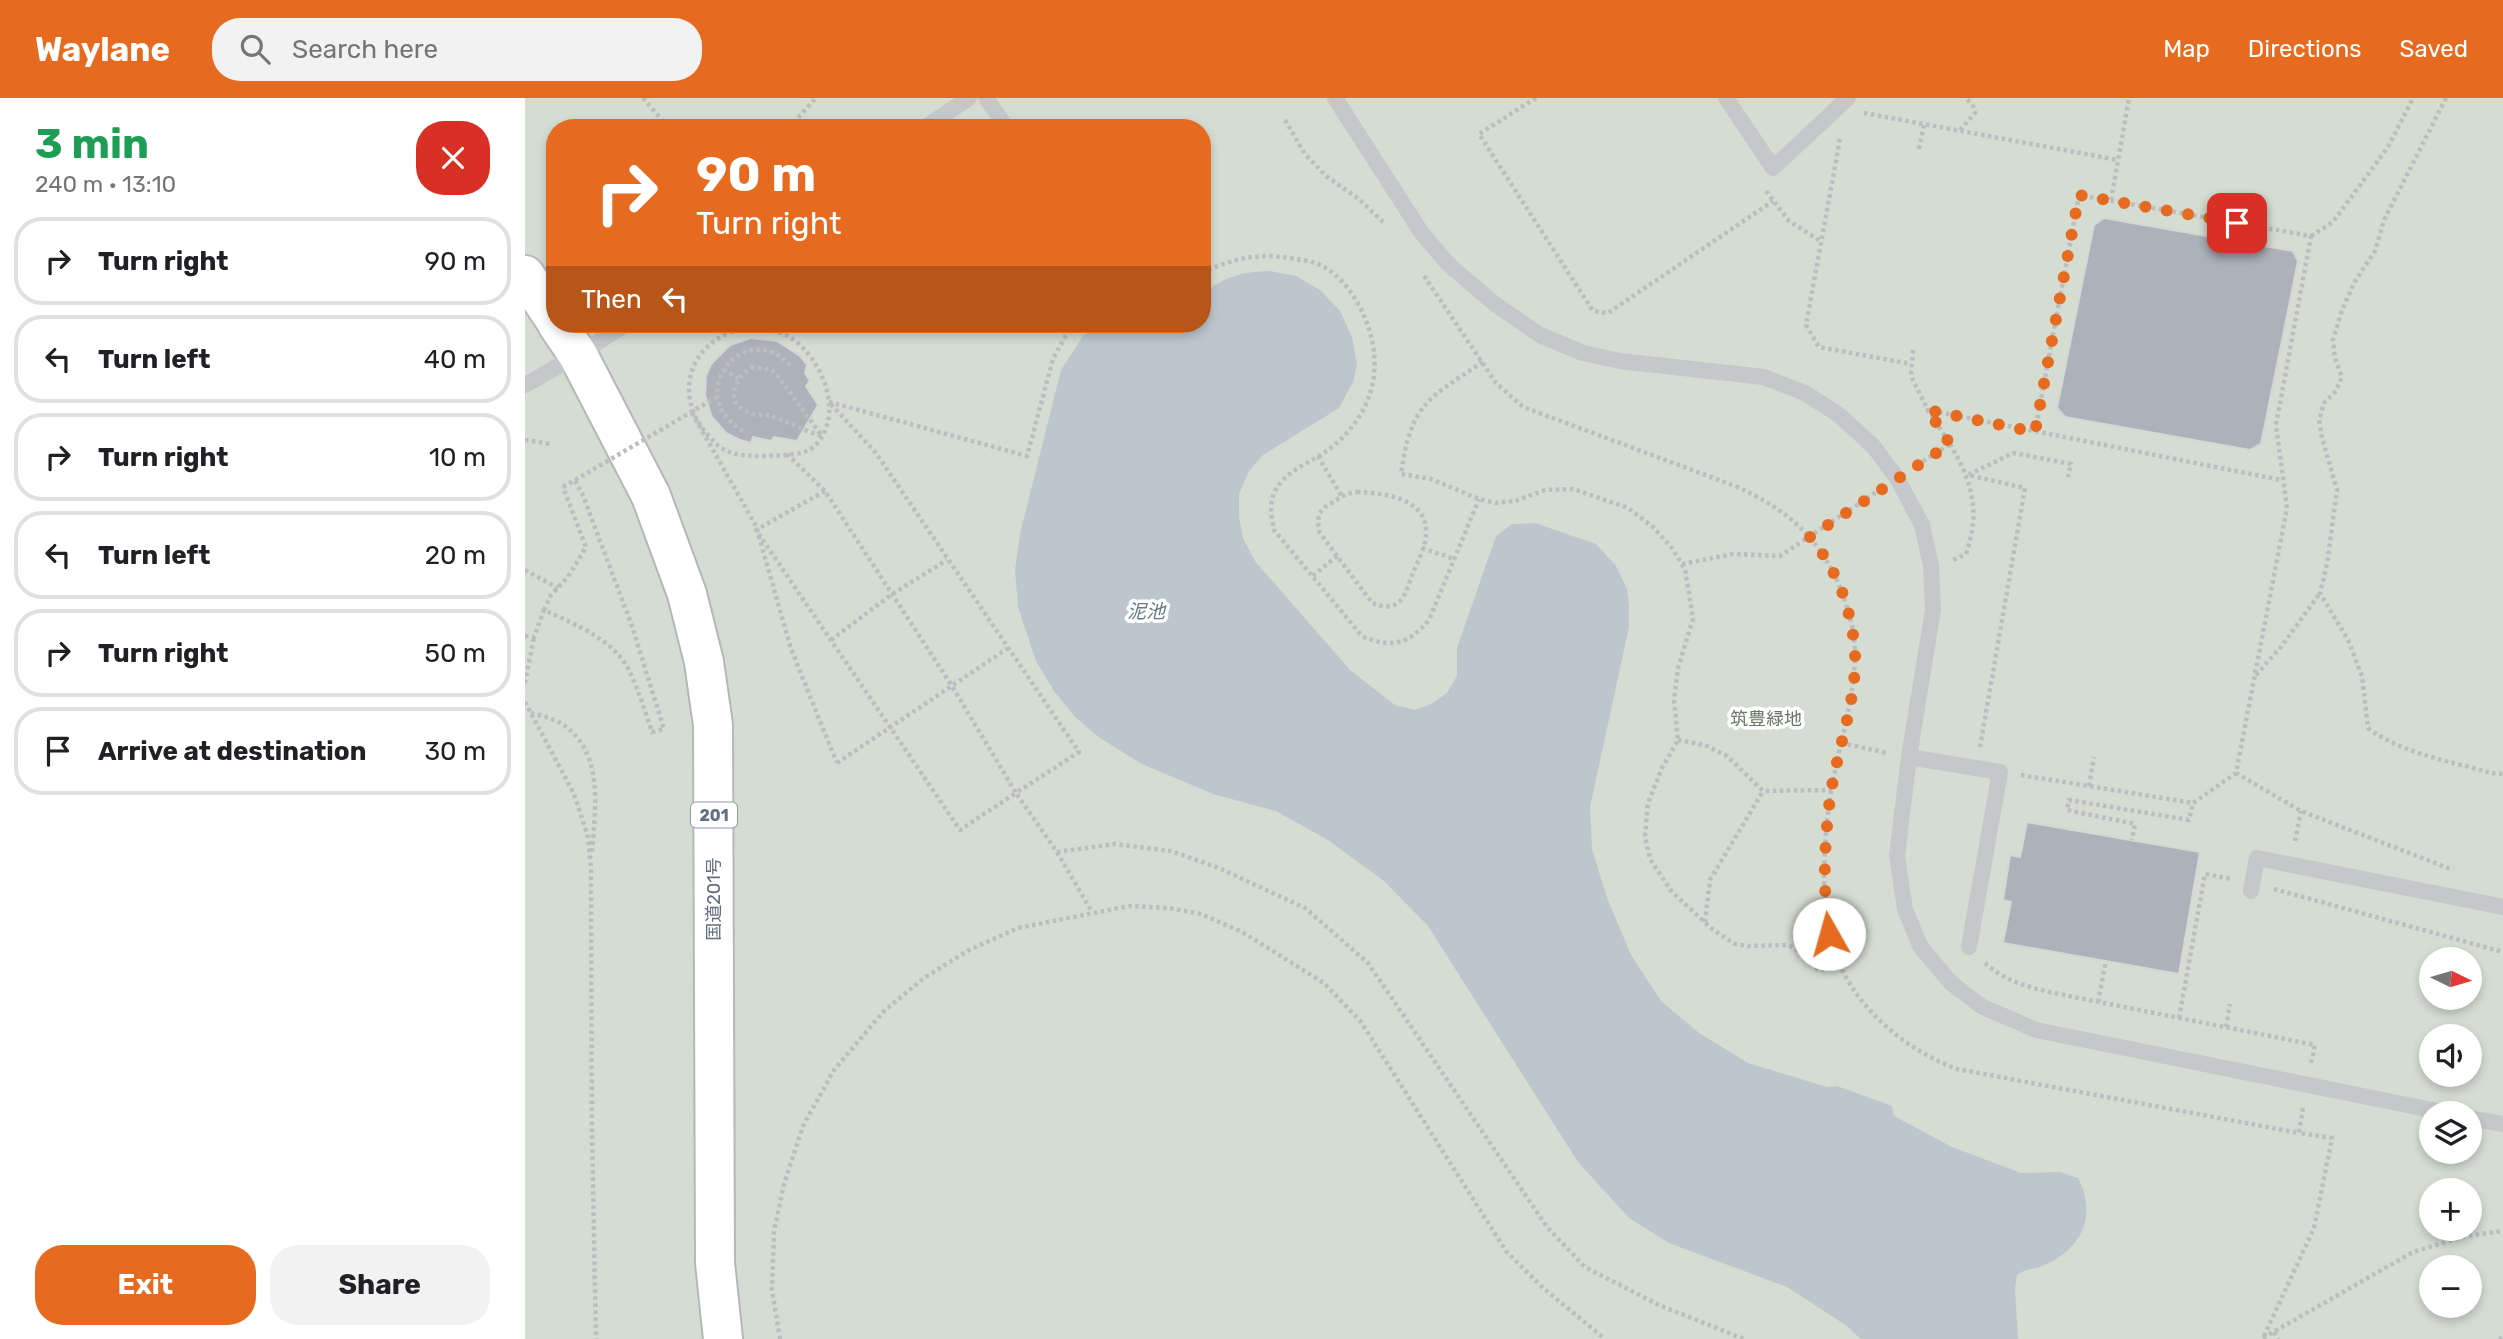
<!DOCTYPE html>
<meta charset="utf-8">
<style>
:root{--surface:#fff;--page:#f2f2f2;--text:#202124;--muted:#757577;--line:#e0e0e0;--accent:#e66b20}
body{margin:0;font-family:Rubik,"Noto Sans JP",sans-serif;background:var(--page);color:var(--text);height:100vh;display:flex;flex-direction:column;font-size:26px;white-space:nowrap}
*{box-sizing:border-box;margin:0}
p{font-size:23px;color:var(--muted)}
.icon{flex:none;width:38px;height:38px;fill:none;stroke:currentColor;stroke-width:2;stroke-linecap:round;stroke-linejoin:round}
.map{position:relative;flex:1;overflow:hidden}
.panel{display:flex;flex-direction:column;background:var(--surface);width:525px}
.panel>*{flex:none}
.top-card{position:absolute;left:21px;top:21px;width:665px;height:214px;border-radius:28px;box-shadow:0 4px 10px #0003;background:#e66b20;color:#fff;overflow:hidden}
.needle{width:46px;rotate:95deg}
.buttons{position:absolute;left:1894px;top:849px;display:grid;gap:14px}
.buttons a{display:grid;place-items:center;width:63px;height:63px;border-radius:50%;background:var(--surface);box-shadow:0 4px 10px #0003;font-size:35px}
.pin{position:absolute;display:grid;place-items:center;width:60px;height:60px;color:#fff;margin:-30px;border-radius:14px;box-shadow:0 4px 10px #0006}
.me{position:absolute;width:77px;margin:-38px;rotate:353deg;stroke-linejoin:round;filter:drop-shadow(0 0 5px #0008)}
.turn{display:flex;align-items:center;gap:24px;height:147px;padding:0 35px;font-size:32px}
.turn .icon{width:91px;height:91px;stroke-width:2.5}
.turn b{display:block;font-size:49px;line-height:60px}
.then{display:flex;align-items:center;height:66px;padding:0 35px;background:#0003;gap:14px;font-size:26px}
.round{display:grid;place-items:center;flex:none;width:74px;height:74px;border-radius:28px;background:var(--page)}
.summary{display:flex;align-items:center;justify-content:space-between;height:119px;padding:0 35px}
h1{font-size:42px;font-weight:700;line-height:52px;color:#1e9e55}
.button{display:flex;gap:14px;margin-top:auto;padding:14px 35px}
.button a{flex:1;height:80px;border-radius:28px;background:var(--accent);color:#fff;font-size:28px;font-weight:700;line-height:80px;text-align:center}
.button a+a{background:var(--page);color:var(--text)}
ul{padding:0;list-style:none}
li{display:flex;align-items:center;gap:21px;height:88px;margin:0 14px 10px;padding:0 21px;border:4px solid var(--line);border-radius:28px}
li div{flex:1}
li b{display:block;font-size:26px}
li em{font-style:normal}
header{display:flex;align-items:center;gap:42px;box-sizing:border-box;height:98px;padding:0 35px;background:var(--accent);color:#fff}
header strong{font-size:33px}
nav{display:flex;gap:38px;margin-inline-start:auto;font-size:24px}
.search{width:490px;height:63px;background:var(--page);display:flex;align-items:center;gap:18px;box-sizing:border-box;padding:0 24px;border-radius:28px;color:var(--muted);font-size:26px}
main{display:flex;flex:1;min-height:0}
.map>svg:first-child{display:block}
.green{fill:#d5dcd2;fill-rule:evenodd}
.water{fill:#bdc6cd}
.building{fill:#adb2ba;stroke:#d6d6d4;stroke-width:2}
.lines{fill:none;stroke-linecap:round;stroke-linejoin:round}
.highway-casing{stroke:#b5b7bb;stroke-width:42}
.path{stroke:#bcbdc0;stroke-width:4.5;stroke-dasharray:3.5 3.5;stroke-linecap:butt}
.lane{stroke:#c5c7cb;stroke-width:16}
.highway{stroke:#fff;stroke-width:38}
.path-bridge{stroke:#bcbdc0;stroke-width:4.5;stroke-dasharray:3.5 3.5;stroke-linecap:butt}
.route{stroke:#e66b20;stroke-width:12;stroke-dasharray:0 21.6}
.labels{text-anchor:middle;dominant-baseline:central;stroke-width:7;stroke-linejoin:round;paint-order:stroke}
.shield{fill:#fff;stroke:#929ba8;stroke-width:2}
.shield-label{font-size:16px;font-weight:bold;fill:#637083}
.park-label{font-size:18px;fill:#647a62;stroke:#fff}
.street-label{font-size:18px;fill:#637083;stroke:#fff}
.water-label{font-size:19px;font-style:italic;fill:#637987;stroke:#fff}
</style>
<header>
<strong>Waylane</strong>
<div class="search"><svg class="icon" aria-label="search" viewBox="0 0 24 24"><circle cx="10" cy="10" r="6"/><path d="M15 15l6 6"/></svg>Search here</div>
<nav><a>Map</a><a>Directions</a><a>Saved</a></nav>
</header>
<main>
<section class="panel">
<div class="summary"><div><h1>3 min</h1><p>240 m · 13:10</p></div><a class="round" style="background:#d93025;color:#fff"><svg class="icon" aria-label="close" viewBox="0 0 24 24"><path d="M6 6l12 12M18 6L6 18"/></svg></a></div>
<ul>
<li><svg class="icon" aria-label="right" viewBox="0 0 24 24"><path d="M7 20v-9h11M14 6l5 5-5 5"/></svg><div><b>Turn right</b></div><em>90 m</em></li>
<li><svg class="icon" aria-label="left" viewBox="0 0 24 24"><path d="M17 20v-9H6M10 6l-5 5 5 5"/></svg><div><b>Turn left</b></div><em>40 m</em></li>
<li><svg class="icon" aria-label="right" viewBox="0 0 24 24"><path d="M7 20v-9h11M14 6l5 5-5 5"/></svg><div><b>Turn right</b></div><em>10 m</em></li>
<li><svg class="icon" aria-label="left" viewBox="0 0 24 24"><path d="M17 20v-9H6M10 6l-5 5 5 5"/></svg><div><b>Turn left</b></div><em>20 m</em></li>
<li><svg class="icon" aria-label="right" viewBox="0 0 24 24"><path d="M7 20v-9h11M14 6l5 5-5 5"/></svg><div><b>Turn right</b></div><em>50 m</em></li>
<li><svg class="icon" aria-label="arrive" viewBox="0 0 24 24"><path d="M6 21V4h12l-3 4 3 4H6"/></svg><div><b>Arrive at destination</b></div><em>30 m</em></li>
</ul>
<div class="button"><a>Exit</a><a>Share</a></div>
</section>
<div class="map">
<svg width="1978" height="1241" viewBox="0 0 1978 1241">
<rect width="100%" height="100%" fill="#f5f5f1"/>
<path class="green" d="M0 0H1978V1241H0ZM30 30H677V226H30ZM1906 861H1944V900H1906ZM1906 938H1944V976H1906ZM1906 1015H1944V1054H1906ZM1906 1092H1944V1130H1906ZM1906 1169H1944V1208H1906Z"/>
<path class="water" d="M745 173 771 178 795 192 815 213 827 239 832 267 828 284 814 310 738 357 724 373 714 396V419L718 440 730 463 825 572 870 607 890 612 906 606 922 595 932 578V550L971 438 987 426 1010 425 1071 446 1091 468 1102 491 1104 508V529L1065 709 1067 751 1082 800 1106 857 1136 903 1174 935 1223 965 1302 989 1312 988 1367 1008 1369 1018 1427 1049 1496 1075 1535 1074 1553 1080C1573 1118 1556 1152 1517 1168 1508 1172 1501 1170 1492 1177L1490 1191 1493 1241H1336L1319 1226 1262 1189 1144 1145 1104 1120 1053 1064 903 828 859 783 803 742 751 713 688 696 617 666 575 640 550 619 529 593 511 563 493 509 490 472 495 436 536 272 558 238 571 226H594L599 230 615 234 633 231 641 226H677V197C700 178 716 174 745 173Z"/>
<path class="building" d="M1579 120 1768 153 1773 163 1736 346 1725 352 1540 319 1532 310 1569 127Z
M226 240 252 243 275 258 282 267 280 275 285 283 281 288 293 307 272 343 249 339 246 343 228 339 226 345 215 342 201 335 187 319 180 297 181 278 186 266 205 247Z
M1502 724 1675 754 1654 876 1478 845 1486 804 1478 802 1485 757 1495 759Z"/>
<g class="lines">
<g class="highway-casing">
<path id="highway" d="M0 177 30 222
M32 226 53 257 126 398 162 496 179 564 188 627 190 1165 198 1241"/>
</g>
<path class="path" d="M118 0 144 30
M1011 0 954 36 1068 213 1083 215 1248 103
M1921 0 1859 122 1850 153 1829 185 1816 215 1808 242 1810 260 1817 279 1811 293 1799 305 1794 322 1797 340 1812 392 1802 466 1795 495 1823 542 1837 578 1843 630C1877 656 1926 663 1966 675L1978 676
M1339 15 1593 62
M760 22 780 56 801 78 834 101 860 126
M264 30 291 0
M1435 32 1450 15 1448 8 1441 0
M1315 41 1281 227 1294 249 1386 266
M1394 51 1399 27
M1241 93 1264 123 1297 144
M1586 102 1604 0
M1786 138 1808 124 1863 49 1888 0
M677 175C708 160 736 154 770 161 777 162 785 163 791 165 814 174 831 198 840 220 861 270 847 319 803 352 785 365 759 373 749 395 744 406 747 421 749 432L837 538C866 551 884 546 904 522L954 401
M899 178 971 285 998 309 1210 388C1266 413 1300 444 1320 503 1326 521 1331 541 1330 560 1328 610 1311 657 1304 706 1299 745 1296 795 1304 833 1316 898 1373 949 1432 971L1774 1035 1778 1010
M219 230C235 230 253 231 266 240 295 259 316 307 297 339 292 347 285 353 276 355 259 358 223 360 207 355 196 352 189 344 182 336 146 294 167 241 219 230Z
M1388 252 1386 278 1403 312
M958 264C902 301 886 306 876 376L906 381 954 401 970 405 990 403 1020 392 1048 391 1103 410 1128 429 1147 450 1160 471 1168 521 1153 570 1149 602 1153 642 1137 670 1123 705 1120 738 1125 761 1147 794 1187 831 1210 846 1223 848 1263 847 1279 856 1294 873 1315 864
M226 269 247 272 252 277 297 338C279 333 264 324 246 318 239 316 232 318 225 315 199 305 209 281 226 269Z
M199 271 213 281
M304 304 502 358 528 261 547 226
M218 333C156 296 220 219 265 267
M1510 334 1554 97 1786 138 1751 327 1762 410 1711 675 1668 705 1664 722 1544 702 1542 712 1610 726 1607 742
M0 342 26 346
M1425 346C1447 384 1456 412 1441 456L1426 463
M262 356 300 393 427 588 491 695 554 654 351 355 304 304
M793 358 817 399
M1392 367 1425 346 1403 312 1756 382
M300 393 231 432 435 732 491 695 532 754 567 814
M832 394C862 395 909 401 900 444 898 454 892 465 888 475 883 486 881 502 869 507 861 510 855 508 847 505L795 435 793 425 794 416 800 409 821 396Z
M897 450 929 461
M1157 466 1208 456 1255 458 1353 393
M0 472 33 490
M788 478 812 458
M19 512 26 497 43 479 61 449 38 389
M0 538 9 539 19 512C49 526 88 541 104 572 113 591 120 613 127 634L139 631 107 528 57 395 50 383
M306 542 366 497 422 462
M1731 577 1756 549 1795 495
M0 585 9 539
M0 604 49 696 63 739 66 770 67 1035 71 1241
M6 615C16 618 28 620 37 626 80 654 70 711 67 755
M1153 642 1180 647 1202 658 1238 693 1307 692
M1316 645 1363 655
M1455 649 1500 390 1443 377 1488 355 1546 366 1543 379
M312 665 483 550
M1711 675 1776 713 1928 772
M1496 677 1668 705
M1564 688 1569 659
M1770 743 1776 713
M532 754 590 746 646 753 694 770 780 810 843 865 1022 1129 1060 1169 1134 1207 1219 1241
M1749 791 1978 854
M1180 824 1185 782 1238 693
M1460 865C1479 882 1499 888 1524 894L1790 947 1786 966
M1573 904 1581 863
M1654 920 1680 776 1707 781
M1701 929 1705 906
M1749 1234 1753 1241
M1739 1238 1789 1130 1807 1040 1774 1035
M1738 1240 1888 1154 1941 1138 1978 1133
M255 1241 247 1192 249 1133 259 1086 278 1028 309 972 358 914 399 880 444 852 493 830 604 808 644 810 676 816 717 834 799 885 836 924 981 1153 1017 1189 1080 1241
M1974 1241 1978 1239"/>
<path class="lane" d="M461 0 482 30
M810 0 896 134 924 167 970 206 1015 237 1058 255 1095 263 1239 279 1280 295 1314 317 1348 348 1372 380 1397 427 1406 468 1408 512 1384 659 1372 758 1380 811 1395 848 1426 885 1456 908 1511 932 1922 1015
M1201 0 1248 70 1323 0
M399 30 444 0
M0 287 53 257 101 226
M1384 659 1475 674 1444 849
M1726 793 1732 760 1978 809
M1944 1020 1978 1026"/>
<use href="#highway" class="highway"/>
<path class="path-bridge" d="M167 315 231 428 266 551 312 665
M38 389 192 299"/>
</g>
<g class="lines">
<path class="route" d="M1304 836C1298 794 1299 751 1304 709 1309 659 1332 606 1330 556 1329 537 1325 518 1319 499 1311 477 1300 457 1285 439L1425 346 1403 312 1510 334 1554 97 1712 125"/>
</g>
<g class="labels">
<rect class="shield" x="166" y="704.5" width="46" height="25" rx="5"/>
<g class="shield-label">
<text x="189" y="717">201</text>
</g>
<g class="park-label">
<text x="1241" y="621">筑豊緑地</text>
</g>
<g class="street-label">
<text transform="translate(189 801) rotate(-90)">国道201号</text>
</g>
<g class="water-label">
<text x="621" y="513">泥池</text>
</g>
</g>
</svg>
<div class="buttons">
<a><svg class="needle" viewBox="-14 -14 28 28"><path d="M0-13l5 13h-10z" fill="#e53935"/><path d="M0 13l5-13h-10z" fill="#757577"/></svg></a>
<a><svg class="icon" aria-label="sound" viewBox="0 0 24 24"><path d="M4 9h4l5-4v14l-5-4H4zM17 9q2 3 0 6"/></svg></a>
<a><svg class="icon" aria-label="layers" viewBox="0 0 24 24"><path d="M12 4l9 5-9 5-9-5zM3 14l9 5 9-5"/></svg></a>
<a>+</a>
<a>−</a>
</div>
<div class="pin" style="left:1712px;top:125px;background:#d93025"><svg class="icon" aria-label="arrive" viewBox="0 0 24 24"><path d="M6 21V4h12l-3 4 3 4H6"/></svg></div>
<svg class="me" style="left:1304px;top:836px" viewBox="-20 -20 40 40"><circle r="19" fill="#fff"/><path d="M0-13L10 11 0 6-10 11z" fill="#e66b20"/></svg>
<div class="top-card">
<div class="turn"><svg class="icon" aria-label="right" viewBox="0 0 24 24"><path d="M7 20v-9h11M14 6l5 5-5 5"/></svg><div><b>90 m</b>Turn right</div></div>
<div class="then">Then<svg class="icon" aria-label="left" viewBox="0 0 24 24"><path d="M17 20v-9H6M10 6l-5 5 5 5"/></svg></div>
</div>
</div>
</main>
